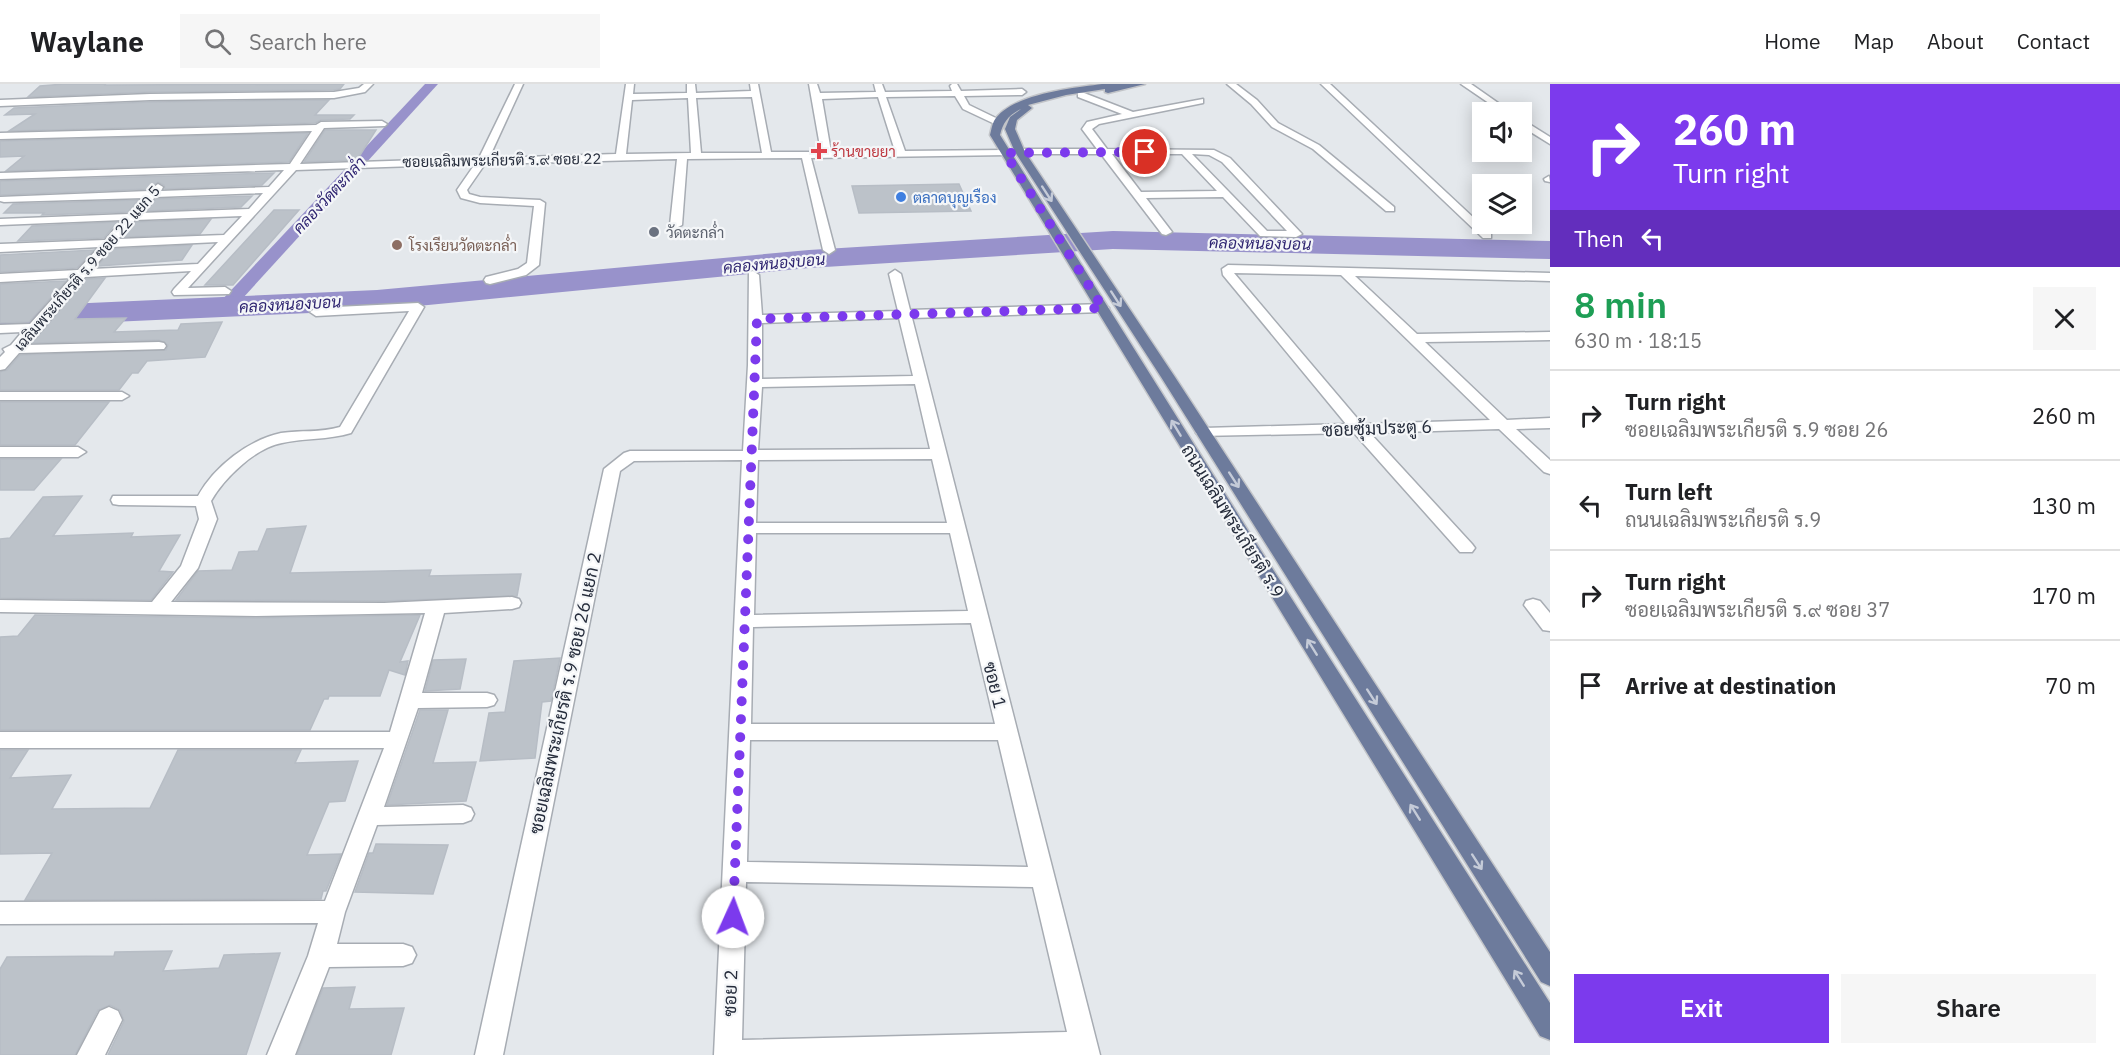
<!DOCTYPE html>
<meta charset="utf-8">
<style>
:root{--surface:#fff;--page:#f6f6f6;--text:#202124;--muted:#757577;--line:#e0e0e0;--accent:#7c3aed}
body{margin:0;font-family:"IBM Plex Sans",Sarabun,sans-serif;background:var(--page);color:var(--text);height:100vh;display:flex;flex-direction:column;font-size:22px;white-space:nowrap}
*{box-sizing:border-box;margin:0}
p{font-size:20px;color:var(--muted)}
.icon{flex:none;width:33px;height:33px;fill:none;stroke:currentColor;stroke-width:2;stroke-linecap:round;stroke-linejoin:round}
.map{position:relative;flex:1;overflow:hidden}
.details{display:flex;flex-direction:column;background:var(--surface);width:570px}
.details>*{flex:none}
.hud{background:#7c3aed;color:#fff;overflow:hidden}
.buttons{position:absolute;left:1472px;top:18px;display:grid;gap:12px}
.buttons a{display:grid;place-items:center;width:60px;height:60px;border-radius:0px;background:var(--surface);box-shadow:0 3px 15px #0003;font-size:30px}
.pin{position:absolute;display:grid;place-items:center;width:51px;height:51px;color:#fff;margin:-26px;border:3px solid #fff;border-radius:50%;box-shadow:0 2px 6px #0007}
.me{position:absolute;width:66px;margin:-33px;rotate:2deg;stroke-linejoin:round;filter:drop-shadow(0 0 4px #0008)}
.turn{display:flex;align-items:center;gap:21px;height:126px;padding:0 24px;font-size:27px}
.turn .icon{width:78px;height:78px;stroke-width:2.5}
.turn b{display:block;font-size:42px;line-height:51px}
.then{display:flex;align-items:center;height:57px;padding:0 24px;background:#0003;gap:12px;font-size:22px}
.round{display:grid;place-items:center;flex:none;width:63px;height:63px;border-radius:0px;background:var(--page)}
.overview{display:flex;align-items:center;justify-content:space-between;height:102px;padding:0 24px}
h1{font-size:36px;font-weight:600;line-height:45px;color:#1e9e55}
.primary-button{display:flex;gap:12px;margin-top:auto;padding:12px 24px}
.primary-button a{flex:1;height:69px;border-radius:0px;background:var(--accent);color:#fff;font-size:24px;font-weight:600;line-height:69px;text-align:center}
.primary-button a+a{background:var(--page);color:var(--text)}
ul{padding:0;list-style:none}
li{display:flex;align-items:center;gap:18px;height:90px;padding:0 24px;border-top:2px solid var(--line)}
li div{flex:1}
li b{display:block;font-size:22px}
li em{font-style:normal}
header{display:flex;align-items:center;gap:36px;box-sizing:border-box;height:84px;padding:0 30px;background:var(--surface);border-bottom:2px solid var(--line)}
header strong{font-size:28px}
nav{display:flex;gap:33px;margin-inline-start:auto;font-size:21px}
.search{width:420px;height:54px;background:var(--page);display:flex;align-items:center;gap:15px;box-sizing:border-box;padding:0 21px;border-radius:0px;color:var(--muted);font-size:22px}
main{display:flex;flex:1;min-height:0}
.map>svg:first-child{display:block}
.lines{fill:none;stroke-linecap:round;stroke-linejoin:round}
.canal{fill:#9892cb;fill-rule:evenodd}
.river{fill:#9892cb;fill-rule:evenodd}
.building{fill:#bcc2c9;stroke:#b7bdc5;stroke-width:1.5}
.minor-casing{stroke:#a7acb3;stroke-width:3}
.major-casing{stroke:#c2c4c8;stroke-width:3}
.minor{fill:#fff;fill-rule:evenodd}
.major{fill:#6d7b9c;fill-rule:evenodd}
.oneway{stroke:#c5cbd8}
.route{stroke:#7c3aed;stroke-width:10;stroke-dasharray:0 18}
.health-dot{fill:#e0444e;stroke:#f4f6f8;stroke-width:2}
.shop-dot{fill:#3f7fe0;stroke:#f4f6f8;stroke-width:2}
.worship-dot{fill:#6b7280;stroke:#f4f6f8;stroke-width:2}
.education-dot{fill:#8d6e63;stroke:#f4f6f8;stroke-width:2}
.labels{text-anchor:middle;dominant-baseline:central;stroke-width:4.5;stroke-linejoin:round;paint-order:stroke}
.far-health-label{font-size:15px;fill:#be3a42;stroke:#f4f6f8;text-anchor:start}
.far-street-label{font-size:15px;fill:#252c3b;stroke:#f4f6f8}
.far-shop-label{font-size:15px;fill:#366cbe;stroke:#f4f6f8;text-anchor:start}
.far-worship-label{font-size:15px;fill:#5b616d;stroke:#f4f6f8;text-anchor:start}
.far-education-label{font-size:15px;fill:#785e54;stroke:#f4f6f8;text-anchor:start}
.far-water-label{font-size:16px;font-style:italic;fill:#2f2571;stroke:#f4f6f8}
.street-label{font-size:18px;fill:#252c3b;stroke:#f4f6f8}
</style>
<header>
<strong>Waylane</strong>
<div class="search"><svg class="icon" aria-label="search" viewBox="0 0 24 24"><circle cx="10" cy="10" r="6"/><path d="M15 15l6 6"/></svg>Search here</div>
<nav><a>Home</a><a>Map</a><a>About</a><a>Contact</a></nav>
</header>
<main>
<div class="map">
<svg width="1550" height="971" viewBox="0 0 1550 971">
<rect width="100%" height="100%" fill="#e4e8ec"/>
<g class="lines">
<path class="canal" d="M425 0H438L232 226H220L217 222 220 218Z"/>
<path class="river" d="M1113 147 1550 157V175L1113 165 809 184 377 226 0 243V223L377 206 809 166Z"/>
</g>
<path class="building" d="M64 0H106L104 1 344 0 340 5 334 6 150 8 28 13 40 2Z
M329 16 315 31H354L350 35 321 36 315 39 9 47 35 30 5 31 14 24 150 18Z
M325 46H376L357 76 304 78Z
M308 49 289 78 6 87 24 72 0 73V57Z
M274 89 262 101 165 105 164 101 158 98 148 105 0 111V97Z
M959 100 971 127 859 129 852 102Z
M252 112 241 123 146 127 156 115Z
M138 116 128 128 42 131 44 129H4L13 120Z
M274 126H299L233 201H205Z
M211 135 200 150 123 153 136 138Z
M117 138 104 154 18 157 32 142Z
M192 161 182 176 97 182 113 165Z
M94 166 77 184 0 188V171Z
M105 194 75 235 126 234 114 248 178 246 181 240 222 238 205 273 147 277 138 289H132L119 306H0V288L7 286 20 271 166 266 168 261 159 256 32 259 86 195Z
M66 197 29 238 0 239V200Z
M0 318H109L75 361H0Z
M0 375H61L34 406H0Z
M82 412 53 452 133 449 131 453 180 451 159 487 173 488 151 516 0 514V455L10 454 43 413Z
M306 442 290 489 431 486 429 492 521 490 517 512 384 517 176 516 198 487 232 486 239 468 258 467 267 445Z
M35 531 256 534 420 531 400 578 408 577 405 591 389 586 380 612H329L328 615H324L310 646H0V553L18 552Z
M560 574 551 617 542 618 535 674 480 677 489 629 505 628 514 577Z
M466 575 460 605 425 607 433 576Z
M420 626H448L433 679 476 678 466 717 387 721Z
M0 666H28L10 694 71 691 52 725 150 724 178 666H301L295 679 358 677 345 717 329 718 307 771 341 770 326 807H323L321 815 25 816 52 769 0 770Z
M376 760 448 761 433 810 355 808 369 769H373Z
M172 867 163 887 219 884 224 871 280 869 246 971H108L124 937 120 926 110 921 98 926 75 971H0V885L7 873 114 872 115 868Z
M355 903 349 925 404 924 391 971H297L323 904Z"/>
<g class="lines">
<g class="minor-casing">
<path id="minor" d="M364 0H373L365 8 334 14 150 16 0 22V16L150 10 334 8 359 4Z
M515 0H523L489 74 616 70 626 0H634L633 10 687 9V0H695L696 9 751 7 750 0H758L771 68H821L809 0H817L820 9 876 8 874 0H882L885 8 952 7 950 2 952 0H957L961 7 1022 5 1026 8 1022 11 964 12 969 21 1000 36V40L997 41 963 25 955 12 886 13 905 67 1005 66 1008 67V71L811 74 835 166 829 170 823 166 802 74 687 75 682 141 676 144 670 141 677 75 485 80 467 106 469 110 480 113 540 116 545 119 539 181 526 191 490 200 486 199 484 196 486 193 518 185 527 179 534 122 480 119 461 114 457 106 475 80 296 86 188 204 225 203 231 207 229 210 174 211 172 208 174 205 191 187 85 193 41 247 26 261 159 258 164 259 166 262 164 265 19 269 5 285 0 286V273L5 268 3 265 11 261 22 248 0 249V241L30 240 71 194 0 198V190L78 186 99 163 0 168V160L105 156 122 136 0 141V135L129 130 143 114 4 118 0 117V113L149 107 158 100 163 103 161 107 269 103 284 86 0 95V89L290 80 312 47 0 55V49L316 41 321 38 382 37 387 40 385 42 324 44 300 80 479 74ZM752 13 762 69H701L696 14ZM878 13 895 67 831 68 822 15ZM688 14 691 69 626 70 632 16ZM263 109 249 125 141 129 155 113ZM242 132 224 151 118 155 135 136ZM218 158 198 180 92 185 112 163Z
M1227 0H1236L1257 16 1278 39 1319 61 1394 123V127H1386L1313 65 1272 43 1251 20Z
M1321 0H1330L1491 150V154H1483Z
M1461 0H1471L1511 28H1502Z
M1078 9H1084L1133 28 1203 15V19L1099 40 1092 45 1107 65 1214 66 1230 74 1302 150 1296 153 1260 152 1223 113 1146 114 1172 148 1166 151 1162 150 1101 70H1017L1015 68 1020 65H1097L1082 45 1087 38 1122 30 1078 13ZM1112 70H1182L1217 107 1141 108ZM1192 70 1209 71 1222 78 1287 147H1267Z
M1521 35 1550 53V60L1521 42Z
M1549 92 1550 98 1545 97 1544 95Z
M1228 181 1550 189V197L1355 192 1417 250 1550 248V256L1425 258 1507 336 1550 334V344L1516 345 1550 376V390L1544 388 1499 345 1370 349 1472 460 1475 464 1472 468H1460L1354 349 1199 352 1196 349 1204 344 1346 340 1223 191 1222 185ZM1234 189 1341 191 1490 336 1362 340Z
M895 186 901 190 910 226 1103 220 1109 224 1103 228 912 234 1100 971H714L742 376 634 377 620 387 503 971H475L604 385 624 369 630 367H743L748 281 749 188 753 187 759 191 762 231 898 227 889 190ZM899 234 913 292 762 295V239ZM915 300 930 365 758 366 762 303ZM932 375 947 439H756L758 376ZM756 449H950L968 527 754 531ZM971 539 995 640H751L753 543ZM750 656H998L1028 783 747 778ZM746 798 1033 803 1067 948 742 956Z
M418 219 424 223 351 349C328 356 305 354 282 359 255 364 224 394 211 417L217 435 198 484 171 518 384 519 512 513 519 515 521 519 519 523 512 525 444 529 422 609H487L494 611 497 616 494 621 487 623 418 624 384 723 463 721 471 724 474 730 471 736 463 739 377 741 345 828 337 860H403L412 863 416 871 412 879 403 882 329 883 295 971H267L308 872 318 839 0 840V818L325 817 384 664H0V648H390L425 529 256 532 0 528V516L152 518 181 482 199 435 196 422 119 421 113 420 111 416 113 412H198C214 383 248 356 281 349 300 346 321 349 340 343L409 227 316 232 310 228 316 224Z
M0 308H122L129 312 122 316H0Z
M0 363H78L86 368 78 373H0Z
M1533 515 1540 517 1550 529V547L1543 546 1524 521 1526 517Z
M109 923 118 927 122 936 105 971H77L100 927Z"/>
</g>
<g class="major-casing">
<path id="major" d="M1102 0H1145L1108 9 1105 8V5L1066 11 1028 21 1032 24 1017 36 1015 45 1025 68 1175 293 1550 868V902L1541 898 1161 293 1015 68 1005 45 1010 33 1021 25C1009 31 1003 38 1000 51L1249 448 1550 919V956L1540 952 990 51C991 47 992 41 994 37 1010 10 1073 4 1102 0Z"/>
</g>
<use href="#minor" class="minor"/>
<use href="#major" class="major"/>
</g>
<defs><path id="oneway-shaft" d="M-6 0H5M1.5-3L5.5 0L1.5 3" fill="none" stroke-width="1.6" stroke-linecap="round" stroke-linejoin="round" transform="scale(1.5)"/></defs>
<g class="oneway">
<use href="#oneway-shaft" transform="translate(1047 110) rotate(57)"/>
<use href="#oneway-shaft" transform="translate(1116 215) rotate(57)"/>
<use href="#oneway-shaft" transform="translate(1176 344) rotate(-121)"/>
<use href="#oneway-shaft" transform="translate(1234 396) rotate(57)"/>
<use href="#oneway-shaft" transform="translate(1312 563) rotate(-122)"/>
<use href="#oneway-shaft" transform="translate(1372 613) rotate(57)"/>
<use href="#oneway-shaft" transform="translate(1415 728) rotate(-122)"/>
<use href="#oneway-shaft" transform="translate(1477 778) rotate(57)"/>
<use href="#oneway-shaft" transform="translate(1519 894) rotate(-122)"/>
</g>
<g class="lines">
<path class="route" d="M733 833 757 235 1103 224 1005 69 1145 68"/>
</g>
<path class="health-dot" d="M816 58h6v6h6v6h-6v6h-6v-6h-6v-6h6z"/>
<circle class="shop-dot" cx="901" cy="113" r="6"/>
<circle class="worship-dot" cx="654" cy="148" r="6"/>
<circle class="education-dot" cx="397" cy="161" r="6"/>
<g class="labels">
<g class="far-health-label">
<text x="831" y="67">ร้านขายยา</text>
</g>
<g class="far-street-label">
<text transform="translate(502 76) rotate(-1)">ซอยเฉลิมพระเกียรติ ร.๙ ซอย 22</text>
<text transform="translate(87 184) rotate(-49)">เฉลิมพระเกียรติ ร.9 ซอย 22 แยก 5</text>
</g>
<g class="far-shop-label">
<text x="913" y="113">ตลาดบุญเรือง</text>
</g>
<g class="far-worship-label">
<text x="666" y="148">วัดตะกล่ำ</text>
</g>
<g class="far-education-label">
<text x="409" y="161">โรงเรียนวัดตะกล่ำ</text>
</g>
<g class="far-water-label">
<text transform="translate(329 111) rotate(-47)">คลองวัดตะกล่ำ</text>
<text transform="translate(1260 159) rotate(1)">คลองหนองบอน</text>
<text transform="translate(774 179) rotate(-5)">คลองหนองบอน</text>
<text transform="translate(290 220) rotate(-3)">คลองหนองบอน</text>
</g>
<g class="street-label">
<text transform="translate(1377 344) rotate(-2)">ซอยซุ้มประตู 6</text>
<text transform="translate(1233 437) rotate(58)">ถนนเฉลิมพระเกียรติ ร.9</text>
<text transform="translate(995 601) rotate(76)">ซอย 1</text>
<text transform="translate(565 609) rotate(-78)">ซอยเฉลิมพระเกียรติ ร.9 ซอย 26 แยก 2</text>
<text transform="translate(730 909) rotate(-88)">ซอย 2</text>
</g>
</g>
</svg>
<div class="buttons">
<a><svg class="icon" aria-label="sound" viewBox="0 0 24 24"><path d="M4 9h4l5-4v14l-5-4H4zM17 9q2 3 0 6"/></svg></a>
<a><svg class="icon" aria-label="layers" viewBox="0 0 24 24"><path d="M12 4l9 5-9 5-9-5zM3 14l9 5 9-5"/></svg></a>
</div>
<div class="pin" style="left:1145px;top:68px;background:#d93025"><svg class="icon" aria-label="arrive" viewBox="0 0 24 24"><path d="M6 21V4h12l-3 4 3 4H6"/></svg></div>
<svg class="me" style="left:733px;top:833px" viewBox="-20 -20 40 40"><circle r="19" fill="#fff"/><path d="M0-13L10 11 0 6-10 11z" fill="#7c3aed"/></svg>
</div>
<section class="details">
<div class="hud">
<div class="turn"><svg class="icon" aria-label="right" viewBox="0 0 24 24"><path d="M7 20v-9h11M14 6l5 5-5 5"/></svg><div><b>260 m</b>Turn right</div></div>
<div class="then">Then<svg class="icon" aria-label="left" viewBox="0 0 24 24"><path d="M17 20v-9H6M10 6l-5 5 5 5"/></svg></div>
</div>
<div class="overview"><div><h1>8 min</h1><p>630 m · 18:15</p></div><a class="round"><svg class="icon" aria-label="close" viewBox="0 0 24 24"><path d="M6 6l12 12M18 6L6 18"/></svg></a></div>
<ul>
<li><svg class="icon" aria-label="right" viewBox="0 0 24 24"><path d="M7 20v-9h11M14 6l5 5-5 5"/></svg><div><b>Turn right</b><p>ซอยเฉลิมพระเกียรติ ร.9 ซอย 26</p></div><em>260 m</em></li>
<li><svg class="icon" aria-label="left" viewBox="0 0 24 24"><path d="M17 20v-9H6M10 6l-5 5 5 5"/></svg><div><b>Turn left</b><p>ถนนเฉลิมพระเกียรติ ร.9</p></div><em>130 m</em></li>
<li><svg class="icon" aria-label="right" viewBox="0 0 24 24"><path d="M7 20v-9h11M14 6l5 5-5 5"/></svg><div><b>Turn right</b><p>ซอยเฉลิมพระเกียรติ ร.๙ ซอย 37</p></div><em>170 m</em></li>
<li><svg class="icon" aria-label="arrive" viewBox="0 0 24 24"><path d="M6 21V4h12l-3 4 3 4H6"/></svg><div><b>Arrive at destination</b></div><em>70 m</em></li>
</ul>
<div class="primary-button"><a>Exit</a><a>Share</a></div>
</section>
</main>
